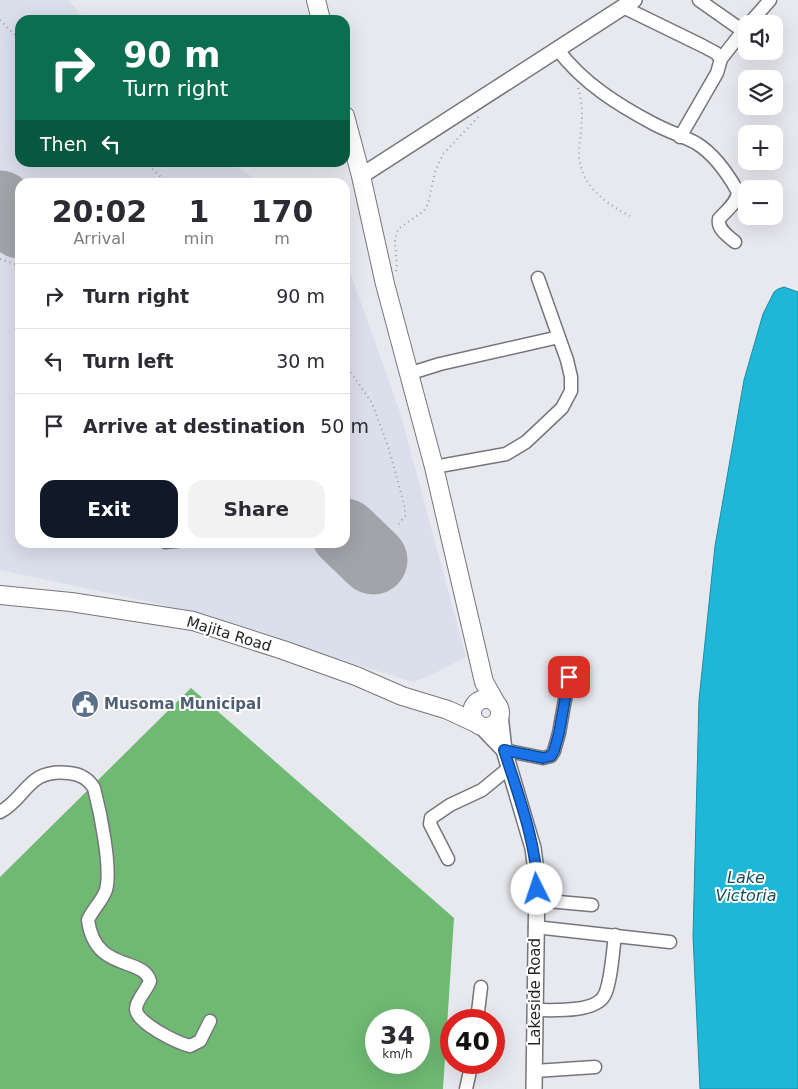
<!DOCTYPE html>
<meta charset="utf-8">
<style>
:root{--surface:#fff;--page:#f2f2f3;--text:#2b2b33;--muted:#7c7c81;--line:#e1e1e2;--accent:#111827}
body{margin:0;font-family:"DejaVu Sans",sans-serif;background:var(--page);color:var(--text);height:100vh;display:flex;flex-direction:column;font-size:19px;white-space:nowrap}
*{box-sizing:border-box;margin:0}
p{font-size:16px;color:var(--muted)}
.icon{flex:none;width:28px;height:28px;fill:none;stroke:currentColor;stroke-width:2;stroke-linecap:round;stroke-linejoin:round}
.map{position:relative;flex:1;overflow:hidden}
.details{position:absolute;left:15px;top:178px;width:335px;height:370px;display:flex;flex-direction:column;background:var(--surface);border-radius:15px;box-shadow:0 5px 20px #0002}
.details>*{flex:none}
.guide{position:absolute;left:15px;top:15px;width:335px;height:152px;border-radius:15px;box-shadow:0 5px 20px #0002;background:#0b6e4f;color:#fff;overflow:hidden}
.controls{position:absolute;left:738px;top:15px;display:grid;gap:10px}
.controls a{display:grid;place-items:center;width:45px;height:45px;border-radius:10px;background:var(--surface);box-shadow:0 5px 20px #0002;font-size:25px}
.speed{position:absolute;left:365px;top:1009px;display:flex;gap:10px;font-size:25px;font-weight:700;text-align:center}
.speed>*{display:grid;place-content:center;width:65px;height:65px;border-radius:50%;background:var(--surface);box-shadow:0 5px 20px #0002;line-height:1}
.speed small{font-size:12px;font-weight:400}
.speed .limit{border:8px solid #d22;background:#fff;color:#111}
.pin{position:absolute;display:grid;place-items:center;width:42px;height:42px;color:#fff;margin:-21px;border-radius:10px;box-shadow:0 2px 8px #0006}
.me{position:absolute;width:55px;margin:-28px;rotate:356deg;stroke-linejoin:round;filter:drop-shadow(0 0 4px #0008)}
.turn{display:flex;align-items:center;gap:18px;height:105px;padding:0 25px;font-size:22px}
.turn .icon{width:65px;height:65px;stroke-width:2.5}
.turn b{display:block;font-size:35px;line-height:42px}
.then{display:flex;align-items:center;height:48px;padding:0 25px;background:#0003;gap:10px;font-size:19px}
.eta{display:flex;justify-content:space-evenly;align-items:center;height:85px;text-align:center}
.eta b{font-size:30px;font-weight:700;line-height:35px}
.action{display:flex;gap:10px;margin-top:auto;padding:10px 25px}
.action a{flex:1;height:58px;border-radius:15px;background:var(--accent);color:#fff;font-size:20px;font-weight:700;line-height:58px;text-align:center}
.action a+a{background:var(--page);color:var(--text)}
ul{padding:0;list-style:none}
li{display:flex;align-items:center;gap:15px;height:65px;padding:0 25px;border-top:1px solid var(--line)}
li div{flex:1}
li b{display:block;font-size:19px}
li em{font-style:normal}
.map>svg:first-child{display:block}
.built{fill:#dbdeeb}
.forest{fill:#6fb973;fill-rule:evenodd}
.water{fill:#1eb7d8;stroke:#208ba3}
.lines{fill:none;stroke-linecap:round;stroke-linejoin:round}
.runway{stroke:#a3a4a9;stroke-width:69}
.service-casing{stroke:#75767b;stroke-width:9}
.minor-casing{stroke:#75767b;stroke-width:15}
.tertiary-casing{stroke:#75767b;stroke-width:18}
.secondary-casing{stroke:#75767b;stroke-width:20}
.path{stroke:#9c9ca1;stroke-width:2;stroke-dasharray:1 4;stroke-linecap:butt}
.service{stroke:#fff;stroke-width:6}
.minor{stroke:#fff;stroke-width:12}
.tertiary{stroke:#fff;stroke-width:15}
.secondary{stroke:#fff;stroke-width:18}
.route-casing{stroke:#114b97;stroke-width:12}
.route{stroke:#1a73e8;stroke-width:9}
.labels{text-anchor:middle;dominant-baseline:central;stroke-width:4;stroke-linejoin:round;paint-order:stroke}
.street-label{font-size:15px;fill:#242427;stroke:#fff}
.service-label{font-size:15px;font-weight:bold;fill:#4e5e75;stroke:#fff;text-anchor:start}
.water-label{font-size:16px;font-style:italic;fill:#144e5b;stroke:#fff}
</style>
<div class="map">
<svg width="798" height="1089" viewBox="0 0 798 1089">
<rect width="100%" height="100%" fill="#e8e9ef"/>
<path class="built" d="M0 0H68L87 20H20V162L233 163 259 182H20V542H345V258L400 412 466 657 429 676 413 682 160 604 0 570Z"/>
<path class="forest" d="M191 688 454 918 443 1089H0V877ZM376 1020H419V1062H376Z"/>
<path class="water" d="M784 287 798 292V1089H700L693 936 699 700 715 546 744 380 763 314 774 292 778 289Z"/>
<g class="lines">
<path class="runway" d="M0 205 20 224
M345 533 373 560"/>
<g class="service-casing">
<path id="service" d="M165 545 196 542"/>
</g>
<g class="minor-casing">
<path id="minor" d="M699 0 743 31
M623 7 703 46 716 53 721 59 717 73 680 137
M749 24 770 0
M558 50C583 83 618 105 654 124 667 131 683 136 696 143 714 154 728 174 738 192 737 203 726 211 719 219 717 229 728 236 735 242
M721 59 746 27
M408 374 440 364 559 337
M434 467 506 454 526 442 562 408 571 391V377L567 360 538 278
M504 750 543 758 551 756 554 751 559 733 569 677
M0 812C27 798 27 768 69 773 80 774 88 778 94 788 100 811 112 868 106 890 102 901 93 909 88 920 95 973 143 956 150 981 147 990 136 1000 136 1009 136 1023 178 1043 190 1046L200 1041 210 1021
M448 859 430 824 431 818 450 805 482 790 510 767
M536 900 592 905
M535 927 670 942
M534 1010C552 1010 594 1013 604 996 611 984 613 950 615 935
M477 1020 481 987
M535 1071 595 1067
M466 1089 472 1062"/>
</g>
<g class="tertiary-casing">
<path id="tertiary" d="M361 176 634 0
M500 715 504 750 533 848 537 879 534 1089
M481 726 504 750"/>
</g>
<g class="secondary-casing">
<path id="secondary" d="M316 0 321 20
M345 116 361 176 385 284 434 467 484 682 496 703
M0 595 71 602 193 621 283 650 356 676 402 696 448 710 478 724
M472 713a14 14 0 1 1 28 0a14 14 0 1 1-28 0Z"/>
</g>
<path class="path" d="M0 20 20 40
M578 88C585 111 581 127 579 150 577 182 604 203 630 216
M145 162 166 182
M0 259 20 266
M396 271 397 268 395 241 398 229 424 211 428 204 435 172 443 154 481 114
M345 364 372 403 389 449 405 508V516L398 525"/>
<use href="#service" class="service"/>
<use href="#minor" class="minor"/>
<use href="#tertiary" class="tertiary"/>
<use href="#secondary" class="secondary"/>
</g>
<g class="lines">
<g class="route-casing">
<path id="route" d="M537 889C538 847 517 791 504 750L543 758 551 756 554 751 559 733 569 677"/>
</g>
<use href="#route" class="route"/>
</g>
<defs>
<g id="civic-disc" transform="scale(1.4375)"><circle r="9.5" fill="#5c6f8a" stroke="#fff"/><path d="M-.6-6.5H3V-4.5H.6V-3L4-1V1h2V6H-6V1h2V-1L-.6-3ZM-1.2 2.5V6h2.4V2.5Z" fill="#fff"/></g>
</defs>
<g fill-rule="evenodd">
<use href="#civic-disc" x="85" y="704"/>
</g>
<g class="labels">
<g class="street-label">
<text transform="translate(229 634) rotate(17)">Majita Road</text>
<text transform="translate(535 992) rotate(-90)">Lakeside Road</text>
</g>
<g class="service-label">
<text x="104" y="704">Musoma Municipal</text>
</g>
<g class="water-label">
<text x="746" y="877">Lake<tspan x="746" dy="18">Victoria</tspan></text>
</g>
</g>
</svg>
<div class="controls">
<a><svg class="icon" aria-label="sound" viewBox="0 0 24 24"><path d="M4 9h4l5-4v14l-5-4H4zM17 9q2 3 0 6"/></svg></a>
<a><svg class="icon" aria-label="layers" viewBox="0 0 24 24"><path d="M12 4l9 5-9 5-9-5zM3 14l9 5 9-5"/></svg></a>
<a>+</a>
<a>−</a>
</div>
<div class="speed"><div>34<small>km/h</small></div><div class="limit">40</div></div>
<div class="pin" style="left:569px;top:677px;background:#d93025"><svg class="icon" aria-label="arrive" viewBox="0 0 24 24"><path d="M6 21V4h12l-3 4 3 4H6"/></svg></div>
<svg class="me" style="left:537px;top:889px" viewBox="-20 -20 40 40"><circle r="19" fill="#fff"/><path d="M0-13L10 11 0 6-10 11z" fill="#1a73e8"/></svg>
<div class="guide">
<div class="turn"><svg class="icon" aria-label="right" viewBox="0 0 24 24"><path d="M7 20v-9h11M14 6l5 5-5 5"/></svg><div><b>90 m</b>Turn right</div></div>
<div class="then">Then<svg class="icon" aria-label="left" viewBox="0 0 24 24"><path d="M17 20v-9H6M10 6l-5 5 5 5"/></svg></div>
</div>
<section class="details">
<div class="eta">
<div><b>20:02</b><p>Arrival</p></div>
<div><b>1</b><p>min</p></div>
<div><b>170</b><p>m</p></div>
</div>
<ul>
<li><svg class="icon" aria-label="right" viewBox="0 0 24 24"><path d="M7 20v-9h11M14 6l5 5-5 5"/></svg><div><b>Turn right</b></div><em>90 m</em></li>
<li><svg class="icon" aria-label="left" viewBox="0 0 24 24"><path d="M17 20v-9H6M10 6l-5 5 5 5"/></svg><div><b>Turn left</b></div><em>30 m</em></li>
<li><svg class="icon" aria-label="arrive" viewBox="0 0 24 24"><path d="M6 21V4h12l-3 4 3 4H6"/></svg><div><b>Arrive at destination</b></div><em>50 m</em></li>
</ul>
<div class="action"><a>Exit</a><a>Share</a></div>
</section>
</div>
